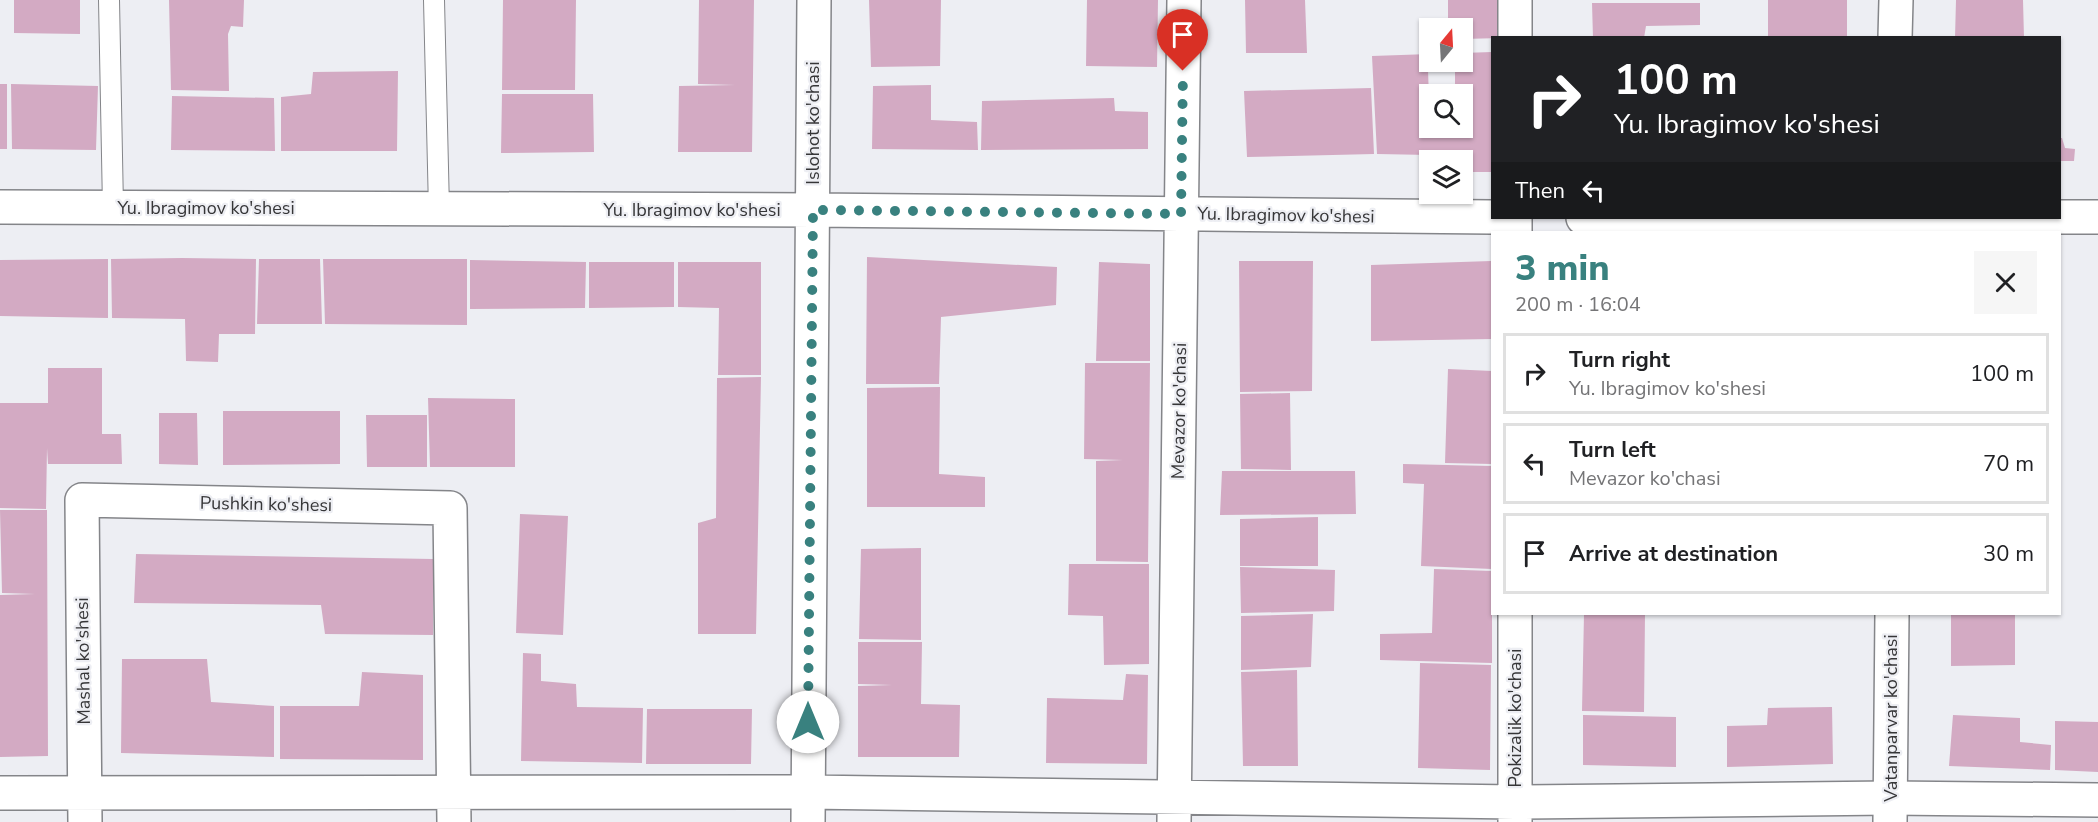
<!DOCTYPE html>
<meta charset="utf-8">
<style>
:root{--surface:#fff;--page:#f6f6f6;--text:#202124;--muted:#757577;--line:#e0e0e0;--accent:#39817f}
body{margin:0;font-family:"Nunito Sans",sans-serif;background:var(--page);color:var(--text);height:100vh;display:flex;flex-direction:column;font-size:22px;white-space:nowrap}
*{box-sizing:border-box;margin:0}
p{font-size:20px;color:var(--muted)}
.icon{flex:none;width:33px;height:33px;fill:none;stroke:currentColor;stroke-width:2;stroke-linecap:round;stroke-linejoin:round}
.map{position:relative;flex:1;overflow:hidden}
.panel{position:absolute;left:1491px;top:231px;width:570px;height:384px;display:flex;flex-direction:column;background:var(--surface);border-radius:0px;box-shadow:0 2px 4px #0004}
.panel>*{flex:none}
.guide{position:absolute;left:1491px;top:36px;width:570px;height:183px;border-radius:0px;box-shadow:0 2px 4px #0004;background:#202124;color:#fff;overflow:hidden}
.needle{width:39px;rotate:18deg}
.controls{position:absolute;left:1419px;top:18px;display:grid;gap:12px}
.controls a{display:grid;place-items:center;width:54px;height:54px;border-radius:0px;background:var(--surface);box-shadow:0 2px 4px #0004;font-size:30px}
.pin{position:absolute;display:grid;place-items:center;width:51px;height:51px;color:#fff;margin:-62px -26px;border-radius:50% 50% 50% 0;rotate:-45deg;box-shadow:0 0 6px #0007}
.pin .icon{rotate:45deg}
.me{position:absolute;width:66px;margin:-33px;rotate:0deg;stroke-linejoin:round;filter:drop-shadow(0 0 4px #0008)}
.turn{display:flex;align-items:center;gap:21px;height:126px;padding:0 24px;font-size:27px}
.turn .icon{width:78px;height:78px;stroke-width:2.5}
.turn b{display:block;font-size:42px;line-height:51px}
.then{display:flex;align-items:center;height:57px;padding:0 24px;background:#0003;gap:12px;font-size:22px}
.round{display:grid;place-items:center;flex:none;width:63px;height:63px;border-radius:0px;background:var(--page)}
.head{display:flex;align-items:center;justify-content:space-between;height:102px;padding:0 24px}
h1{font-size:36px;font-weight:800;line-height:45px;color:var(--accent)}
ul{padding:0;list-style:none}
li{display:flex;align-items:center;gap:18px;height:81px;margin:0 12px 9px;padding:0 12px;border:3px solid var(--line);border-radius:0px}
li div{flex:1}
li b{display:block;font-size:22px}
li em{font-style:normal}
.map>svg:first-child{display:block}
.building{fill:#d3aac3;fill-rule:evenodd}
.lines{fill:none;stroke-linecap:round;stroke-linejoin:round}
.lane-casing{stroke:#848589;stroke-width:22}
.street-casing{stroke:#848589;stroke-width:36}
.secondary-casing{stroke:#848589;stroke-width:36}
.lane{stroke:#fff;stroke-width:20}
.street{stroke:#fff;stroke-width:33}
.secondary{stroke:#fff;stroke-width:33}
.route{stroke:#39817f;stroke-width:10;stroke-dasharray:0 18}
.labels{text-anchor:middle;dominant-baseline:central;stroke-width:4.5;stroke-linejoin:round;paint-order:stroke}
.street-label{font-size:18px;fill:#363638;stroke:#edeef3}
</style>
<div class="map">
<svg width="2098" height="822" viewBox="0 0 2098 822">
<rect width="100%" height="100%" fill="#edeef3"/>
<path class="building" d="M14 0H80V34L14 33Z
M169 0H244L243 27 231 26 228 34 229 91 171 90Z
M503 0H576L575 90H502Z
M699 0H754L752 152H678L679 86 735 85 698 84Z
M869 0H941L940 66 871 67Z
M1087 0H1158L1157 67 1086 66Z
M1245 0H1305L1307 53H1246Z
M1448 0H1502V38L1462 39V28H1448Z
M1768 0H1847V38H1768Z
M1956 0H2023L2024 38H1955Z
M1592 3H1700V25L1646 26 1644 38H1593Z
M1492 52V172H1462V160H1430V155L1377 154 1372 56 1430 54V62H1462V53ZM1428 70 1455 71V94H1462V128H1430Z
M398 71 397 151H281V97L311 94 313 72Z
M0 84H7V149H0Z
M11 84 98 86 96 150 12 149Z
M931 85V120L977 122 978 150 872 149 873 86Z
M1371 88 1374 154 1247 157 1244 91Z
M502 94H593L594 152 501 153Z
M172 96 274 98 275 151 171 150Z
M1114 98 1115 111 1148 112V149L981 150 982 101Z
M2060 138H2062L2065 148 2075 149 2074 161H2060Z
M867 257 1057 267 1056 305 941 317 939 384H866Z
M182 258 256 259 255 334H219L218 362 186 361 185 319 112 318 111 259Z
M108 259V318L0 316V260Z
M259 259H320L322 324H257Z
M323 259H467V325L325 324Z
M470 260 586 262 585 308 470 309Z
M1239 261H1313L1312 391 1240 392Z
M1491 261 1492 339 1371 341V265Z
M589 262H674V307L589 308Z
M678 262H761V375H718L719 308 678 307Z
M1099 262 1150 264V361H1096Z
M1085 363H1150L1148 562 1096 561V461L1123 460 1084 459Z
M48 368H102V434H121L122 464H48L47 448 46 509 0 508V403H48Z
M1448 369 1492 371V464L1445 463Z
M761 377 756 634H698V523L716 518 717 378Z
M940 387 939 474 985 477V507H867V388Z
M1290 393 1291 470 1241 469 1240 394Z
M428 398 515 399V467H430Z
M223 411H340V464L223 465Z
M159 413H197L198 465 159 464Z
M366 415H427V467H367Z
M1403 464 1492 466V569L1421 566 1424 484 1403 483Z
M1222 471H1355L1356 514 1220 515Z
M0 510H47L48 756 0 757V595L35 594 2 593Z
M520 514 568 516 563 635 516 633Z
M1318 517V566H1240V519Z
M921 548V640L859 639 861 549Z
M136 554 433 559V635L325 634 321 605 134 603Z
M1069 564H1149V664L1104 665 1103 616 1068 615Z
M1240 567 1335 570 1334 611 1241 613Z
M1434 569 1492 571V663L1380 660V634L1432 633Z
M1313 614 1311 667 1241 670V616Z
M1584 614H1645L1644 712 1582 711Z
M1951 614H2015V665L1951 666Z
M858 642H922L921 704 960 705 959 757H858V686L892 685 858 684Z
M523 653 541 654V681L576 684 577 707 643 708 642 763 521 761Z
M122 659H207L211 702 274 706V757L121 753Z
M1420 663 1491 665 1490 770 1418 768Z
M1297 670 1298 766H1243L1241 672Z
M362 672 423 675V760L280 759V706H359Z
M1126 674 1148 675 1147 764 1046 763 1047 698 1123 700Z
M1832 707 1833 764 1727 767V726L1767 725 1768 708Z
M647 709H752L751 764H646Z
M1583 715 1676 717V767L1583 765Z
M1953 715 2020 718V742L2051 745 2050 770 1949 766Z
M2055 721 2098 722V772L2055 770Z"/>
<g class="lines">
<g class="lane-casing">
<path id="lane" d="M109 0 113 207
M434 0 439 209"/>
</g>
<g class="street-casing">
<path id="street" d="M1515 0V38
M0 207 813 210 1492 217
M2060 217H2098
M1515 218V232
M1583 218 1895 220 2052 218
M1515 614V822
M0 793 808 792 1515 802 1890 798 2098 800
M85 822 82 500 450 508 454 822
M808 822 814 0
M1174 822 1184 0"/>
</g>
<g class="secondary-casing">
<path id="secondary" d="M1895 38 1896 0
M1895 232V218
M1890 822 1892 614"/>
</g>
<use href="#lane" class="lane"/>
<use href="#street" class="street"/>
<use href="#secondary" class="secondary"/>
</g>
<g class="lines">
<path class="route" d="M808 722 813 210 1181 214 1183 71"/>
</g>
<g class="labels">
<g class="street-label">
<text transform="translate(813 123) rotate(-90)">Islohot ko'chasi</text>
<text x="206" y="208">Yu. Ibragimov ko'shesi</text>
<text x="692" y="210">Yu. Ibragimov ko'shesi</text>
<text transform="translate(1286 215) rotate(1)">Yu. Ibragimov ko'shesi</text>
<text transform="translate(1179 411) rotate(-89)">Mevazor ko'chasi</text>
<text transform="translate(266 504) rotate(1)">Pushkin ko'shesi</text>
<text transform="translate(83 661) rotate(-91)">Mashal ko'shesi</text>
<text transform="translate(1515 718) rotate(-90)">Pokizalik ko'chasi</text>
<text transform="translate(1891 718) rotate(-90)">Vatanparvar ko'chasi</text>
</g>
</g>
</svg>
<div class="controls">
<a><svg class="needle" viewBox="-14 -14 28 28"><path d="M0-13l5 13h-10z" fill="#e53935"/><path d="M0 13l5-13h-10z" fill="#757577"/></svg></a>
<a><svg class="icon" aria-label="search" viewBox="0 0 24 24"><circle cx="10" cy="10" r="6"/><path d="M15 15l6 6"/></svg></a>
<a><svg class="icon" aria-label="layers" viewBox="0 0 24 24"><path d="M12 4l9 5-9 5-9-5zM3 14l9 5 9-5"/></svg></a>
</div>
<div class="pin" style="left:1183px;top:71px;background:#d93025"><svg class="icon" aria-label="arrive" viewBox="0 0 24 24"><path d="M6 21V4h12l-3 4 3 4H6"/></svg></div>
<svg class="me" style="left:808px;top:722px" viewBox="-20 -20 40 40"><circle r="19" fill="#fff"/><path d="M0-13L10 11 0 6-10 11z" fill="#39817f"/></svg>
<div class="guide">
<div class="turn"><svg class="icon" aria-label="right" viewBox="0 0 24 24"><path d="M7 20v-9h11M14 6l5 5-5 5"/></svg><div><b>100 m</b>Yu. Ibragimov ko'shesi</div></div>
<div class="then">Then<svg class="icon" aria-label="left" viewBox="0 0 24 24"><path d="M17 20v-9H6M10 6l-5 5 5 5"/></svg></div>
</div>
<section class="panel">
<div class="head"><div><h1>3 min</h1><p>200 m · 16:04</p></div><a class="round"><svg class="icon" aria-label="close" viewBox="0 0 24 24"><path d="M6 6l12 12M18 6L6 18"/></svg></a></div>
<ul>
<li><svg class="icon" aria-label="right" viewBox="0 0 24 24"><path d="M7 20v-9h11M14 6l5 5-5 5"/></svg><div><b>Turn right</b><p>Yu. Ibragimov ko'shesi</p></div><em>100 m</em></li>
<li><svg class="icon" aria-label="left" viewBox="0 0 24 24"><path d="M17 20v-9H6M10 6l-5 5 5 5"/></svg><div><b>Turn left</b><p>Mevazor ko'chasi</p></div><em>70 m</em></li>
<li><svg class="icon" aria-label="arrive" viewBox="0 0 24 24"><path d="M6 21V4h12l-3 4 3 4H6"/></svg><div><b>Arrive at destination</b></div><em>30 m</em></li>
</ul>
</section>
</div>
